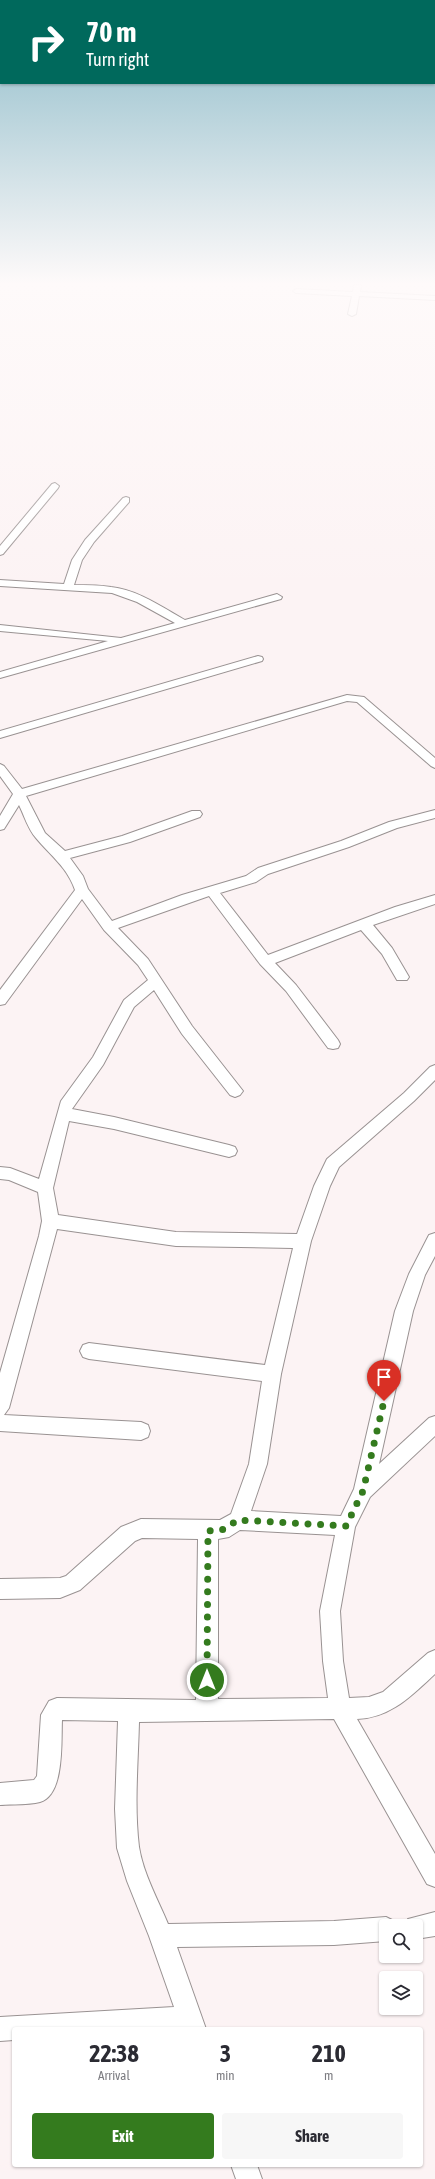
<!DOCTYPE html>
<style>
:root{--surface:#fff;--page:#f7f7f7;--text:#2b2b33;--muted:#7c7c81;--accent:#347b1e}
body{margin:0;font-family:"Asap Condensed",sans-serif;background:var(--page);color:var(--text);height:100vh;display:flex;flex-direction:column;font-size:15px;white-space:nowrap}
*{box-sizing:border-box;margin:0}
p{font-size:13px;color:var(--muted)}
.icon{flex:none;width:22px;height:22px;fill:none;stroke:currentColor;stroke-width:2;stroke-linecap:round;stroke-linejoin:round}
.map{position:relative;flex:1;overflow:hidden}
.panel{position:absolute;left:12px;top:2027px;width:411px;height:140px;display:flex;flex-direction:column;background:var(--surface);border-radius:4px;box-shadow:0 1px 3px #0004}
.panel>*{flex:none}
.top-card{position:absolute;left:0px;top:0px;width:435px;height:84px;box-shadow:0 1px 3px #0004;background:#00695c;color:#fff;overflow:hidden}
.tools{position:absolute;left:379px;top:1919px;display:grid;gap:8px}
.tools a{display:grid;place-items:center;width:44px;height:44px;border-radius:4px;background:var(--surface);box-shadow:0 1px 3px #0004;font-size:20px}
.pin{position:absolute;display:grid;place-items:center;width:34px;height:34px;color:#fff;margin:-41px -17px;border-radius:50% 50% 50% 0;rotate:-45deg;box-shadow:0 0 4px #0007}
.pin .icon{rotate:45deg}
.me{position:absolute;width:44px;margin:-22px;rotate:0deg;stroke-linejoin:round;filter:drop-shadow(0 0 3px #0008)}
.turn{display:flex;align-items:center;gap:14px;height:84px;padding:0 20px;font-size:18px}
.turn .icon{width:52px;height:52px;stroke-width:2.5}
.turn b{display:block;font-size:28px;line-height:34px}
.eta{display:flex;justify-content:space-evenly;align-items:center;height:68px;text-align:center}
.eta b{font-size:24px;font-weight:700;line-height:28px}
.primary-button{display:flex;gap:8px;margin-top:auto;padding:8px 20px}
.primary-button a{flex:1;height:46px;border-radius:4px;background:var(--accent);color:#fff;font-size:16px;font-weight:700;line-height:46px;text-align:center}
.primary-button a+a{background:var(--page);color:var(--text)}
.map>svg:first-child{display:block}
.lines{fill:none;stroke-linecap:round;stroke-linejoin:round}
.minor-casing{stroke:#999292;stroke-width:2}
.minor{fill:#fff;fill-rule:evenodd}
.route{stroke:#347b1e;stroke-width:7;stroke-dasharray:0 12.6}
</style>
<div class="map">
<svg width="435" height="2179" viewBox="0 0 435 2179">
<rect width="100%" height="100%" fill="#fcf3f4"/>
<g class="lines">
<g class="minor-casing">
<path id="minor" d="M354 285H361L360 292 435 296V300L359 296 356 314 352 316 348 314 352 296 296 293 293 291 296 289 353 292Z
M55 483 59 486 58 488 3 554 0 555V546L52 484Z
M126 497 129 498V502L94 542 82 560 74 585C86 585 99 585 111 587 138 590 162 607 185 620L277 594 282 597 281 599 0 678V672L108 641 0 631V625L121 638 175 623 137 602 112 593 0 586V580L64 584 72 560 85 540 123 498Z
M258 656 262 657 263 659 262 661 0 738V731Z
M347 695 364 697 435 758V768L431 766 357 702 347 701 26 796 45 833 65 851 122 836 192 811H200L202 814 200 817 130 842 70 858 83 876 88 889 112 921 182 895 246 876 258 868 341 841 389 822 435 810V818L397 828 349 847 268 874 256 882 220 893 268 955 395 907 435 895V904L373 925 392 948 409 977 407 980H397L382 954 361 930 275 963 296 985 338 1040 340 1044 338 1048 333 1049 328 1048 286 991 260 964 209 896 118 928 148 959 192 1026 243 1091 240 1095 235 1097 230 1095 182 1034 154 990 134 1007 103 1065 72 1109 114 1117 229 1145 235 1147 237 1151 235 1155 229 1157 114 1129 69 1121 53 1188 58 1215 176 1232 297 1234 314 1186 327 1159 404 1093 430 1067 435 1065V1080L414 1101 339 1167 330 1186 311 1241 281 1374 267 1464 251 1511 341 1516 354 1489 395 1311 409 1274 429 1235 435 1233V1256L425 1275 413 1311 379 1464 429 1418 435 1416V1436L370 1497 355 1527 340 1611 343 1661 349 1698 369 1697 383 1692 428 1653 435 1650V1674C412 1695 391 1718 357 1719L435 1854V1887L427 1884 334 1719 139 1722C138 1763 134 1806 139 1847 143 1873 158 1900 168 1924L334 1921 386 1917 394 1921 396 1926H386V1941L334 1945 177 1947 206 2029H14V2040L0 2041V2017L174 2007 149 1936 127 1881 117 1848 115 1809 118 1721 62 1720C61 1740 65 1795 40 1802 28 1805 13 1804 0 1805V1783L34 1780 37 1776 41 1715 49 1701 57 1698 196 1700 198 1539 142 1538 135 1541 80 1590 60 1598 0 1599V1579L60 1578 66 1576 121 1527 141 1519 220 1520 231 1514 249 1464 262 1381 89 1359 83 1357 80 1351 83 1345 89 1343 265 1365 293 1248 176 1246 57 1229 9 1408 4 1415 141 1422 148 1425 150 1431 148 1437 141 1440 0 1431V1373L39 1236 42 1221 38 1192 9 1180 0 1179V1167L10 1168 39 1179 61 1101 93 1057 124 1000 148 980 138 965 104 930 82 899 5 1004 0 1005V990L75 890C67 867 51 856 36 838 28 829 24 815 19 805L4 829 0 830V816L13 794 0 776V764L4 766 22 789ZM240 1530 335 1535 320 1611 323 1661 328 1698 218 1699V1539L229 1537Z
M435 1912V1936L416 1939V1926H405L408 1919Z
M231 2165H257L262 2179H236Z"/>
</g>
<use href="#minor" class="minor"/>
</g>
<linearGradient id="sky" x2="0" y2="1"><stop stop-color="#8bbac8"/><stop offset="0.48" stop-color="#fefafa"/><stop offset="1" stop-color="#fefafa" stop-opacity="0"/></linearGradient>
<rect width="435" height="591" fill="url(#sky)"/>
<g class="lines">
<path class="route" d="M207 1680 208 1531 222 1530 238 1520 346 1526 363 1491 384 1401"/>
</g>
</svg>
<div class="tools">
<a><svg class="icon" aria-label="search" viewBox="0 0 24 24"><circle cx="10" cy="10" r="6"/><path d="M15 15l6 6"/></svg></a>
<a><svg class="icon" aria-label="layers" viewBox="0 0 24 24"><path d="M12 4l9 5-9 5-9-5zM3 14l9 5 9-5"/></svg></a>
</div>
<div class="pin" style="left:384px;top:1401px;background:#d93025"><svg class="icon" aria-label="arrive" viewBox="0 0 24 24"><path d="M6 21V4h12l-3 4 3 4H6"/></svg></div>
<svg class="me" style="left:207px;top:1680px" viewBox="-20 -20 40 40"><circle r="17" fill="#347b1e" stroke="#fff" stroke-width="3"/><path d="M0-11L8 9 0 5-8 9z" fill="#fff"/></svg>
<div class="top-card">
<div class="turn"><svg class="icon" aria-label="right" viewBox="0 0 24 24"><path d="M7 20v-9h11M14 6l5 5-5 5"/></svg><div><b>70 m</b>Turn right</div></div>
</div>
<section class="panel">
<div class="eta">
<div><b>22:38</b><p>Arrival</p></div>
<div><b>3</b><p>min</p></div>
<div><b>210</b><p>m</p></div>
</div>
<div class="primary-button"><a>Exit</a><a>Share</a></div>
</section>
</div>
